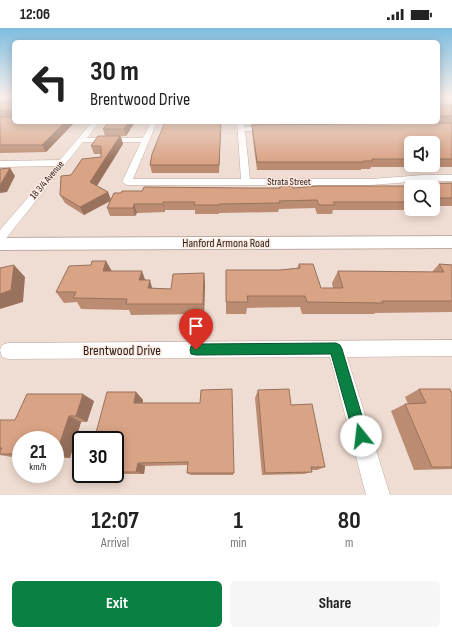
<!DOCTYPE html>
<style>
:root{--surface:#fff;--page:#f6f6f6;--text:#222;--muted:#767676;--accent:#0b8043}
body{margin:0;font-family:"Sofia Sans Condensed",sans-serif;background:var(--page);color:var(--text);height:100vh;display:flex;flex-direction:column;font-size:15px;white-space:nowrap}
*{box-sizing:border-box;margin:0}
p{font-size:13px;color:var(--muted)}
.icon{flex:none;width:22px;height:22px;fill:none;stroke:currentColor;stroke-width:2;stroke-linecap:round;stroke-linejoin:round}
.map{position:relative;height:467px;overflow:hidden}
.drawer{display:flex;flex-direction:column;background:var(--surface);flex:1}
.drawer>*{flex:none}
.banner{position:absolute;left:12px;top:12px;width:428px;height:84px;border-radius:6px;box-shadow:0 2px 10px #0003;background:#fff;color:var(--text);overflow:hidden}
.controls{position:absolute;left:404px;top:108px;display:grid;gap:8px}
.controls a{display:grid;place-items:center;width:36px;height:36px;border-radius:6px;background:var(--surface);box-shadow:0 2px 10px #0003;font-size:20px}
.speed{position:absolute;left:12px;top:403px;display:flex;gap:8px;font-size:20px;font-weight:700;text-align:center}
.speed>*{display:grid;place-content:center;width:52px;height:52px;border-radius:50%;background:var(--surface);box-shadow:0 2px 10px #0003;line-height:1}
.speed small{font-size:10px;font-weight:400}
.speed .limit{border:2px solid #111;border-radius:6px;background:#fff;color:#111}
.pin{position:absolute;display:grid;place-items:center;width:34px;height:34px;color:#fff;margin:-41px -17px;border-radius:50% 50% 50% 0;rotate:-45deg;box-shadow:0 0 4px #0007}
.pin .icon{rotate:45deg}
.me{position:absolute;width:44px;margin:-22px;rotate:344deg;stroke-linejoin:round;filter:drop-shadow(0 0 3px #0008)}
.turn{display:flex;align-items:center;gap:14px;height:84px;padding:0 12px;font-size:18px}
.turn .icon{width:52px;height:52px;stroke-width:2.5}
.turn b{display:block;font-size:28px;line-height:34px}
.eta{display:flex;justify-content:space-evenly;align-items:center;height:68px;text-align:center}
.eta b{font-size:24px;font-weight:700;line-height:28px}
.primary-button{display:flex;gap:8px;margin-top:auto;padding:8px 12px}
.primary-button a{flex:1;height:46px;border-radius:6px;background:var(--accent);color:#fff;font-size:16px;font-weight:700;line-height:46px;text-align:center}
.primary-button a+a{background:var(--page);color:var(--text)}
.status{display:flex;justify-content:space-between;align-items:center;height:28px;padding:0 20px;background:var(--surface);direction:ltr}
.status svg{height:11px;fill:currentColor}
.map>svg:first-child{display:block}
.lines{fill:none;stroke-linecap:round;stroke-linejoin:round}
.minor-casing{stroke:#beaba1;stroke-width:1}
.secondary-casing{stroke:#beaba1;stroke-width:2}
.minor{fill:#fff;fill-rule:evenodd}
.secondary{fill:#fff;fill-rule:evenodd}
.wall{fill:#bb8c72;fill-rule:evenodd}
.shaded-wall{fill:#98725d}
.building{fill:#d9a385;stroke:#98725d}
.route{fill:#0b8043;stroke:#07532c}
.labels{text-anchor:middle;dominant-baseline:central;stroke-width:3;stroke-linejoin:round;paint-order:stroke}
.far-street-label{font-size:10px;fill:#28211e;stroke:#fde9df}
.street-label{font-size:12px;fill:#28211e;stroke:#fde9df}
.near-street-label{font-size:14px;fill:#28211e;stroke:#fde9df}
</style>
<div class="status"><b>12:06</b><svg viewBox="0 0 49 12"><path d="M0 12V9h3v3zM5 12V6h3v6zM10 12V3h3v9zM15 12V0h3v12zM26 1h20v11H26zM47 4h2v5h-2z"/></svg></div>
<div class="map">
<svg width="452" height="467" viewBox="0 0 452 467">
<rect width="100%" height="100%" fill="#efdcd2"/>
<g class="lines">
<g class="minor-casing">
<path id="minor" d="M92 94H99L87 110H143L151 94H157L133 151H241L237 94H243L244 99H269L273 101 269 103H245L250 151H371L423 147H452V153H423L371 157H127L122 154 141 114H83L4 213 0 214V202L55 138 0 139V133L60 132Z
M452 312V328L347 329 390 467H366L330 329 8 331 2 329 0 322 2 317 8 315Z"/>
</g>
<g class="secondary-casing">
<path id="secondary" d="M452 208V220L0 222V210Z"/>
</g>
<use href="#minor" class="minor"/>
<use href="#secondary" class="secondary"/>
</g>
<path class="wall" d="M0 74H14V94H75L46 124 0 125Z
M438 77H452V139H371L370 141H361V142H257L252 104V97H251V94H438ZM411 115H433V137H411Z
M135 94 126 108H121L123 116 97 158 108 164 111 172 121 165 142 163 279 160 280 158 293 160 415 158 417 156 452 155V178H433V159H411V181H426L425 182H333L332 186H317L315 180 279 181 278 184 219 185V186H195V182H165V184L137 185 135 188H110L107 180 111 173 84 187 65 175 60 167 71 147 101 129V126H94L91 118 105 108 103 101Z
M221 94 219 145H152L150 137Z
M106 233 112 243 145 252 152 260 171 261 204 245 205 256 204 286 131 287 129 282 81 281 77 274 64 275 56 264 91 237Z
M299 236 321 260H333L332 255 338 243 432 244 439 236 452 237V284L375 285 374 286H302L300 279 247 280 246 286H226V242H280L297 240Z
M419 361 452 364V441L414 442 391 383 405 376H408L405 369Z
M258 362 291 377 325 439 317 442H311L312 444 304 446 262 447 255 370Z
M136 364 143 372 142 375 234 445 233 447H191L187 445 188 437 145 438 144 446H115V412Z
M94 373 87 394H81L70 430H55V412H21V430H18L0 427V392H15Z"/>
<path class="shaded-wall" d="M65 94H75L46 124 42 117Z
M129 94H135L126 108 124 101Z
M120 108 123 116 94 162 90 154Z
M10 140 15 148 7 164 0 165V156Z
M108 164 111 172 84 187 80 179Z
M163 174 165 182V184L163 176Z
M134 176 137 185 135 188 133 180Z
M106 233 112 244 103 243Z
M14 237 25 249 23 274 0 281V266Z
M142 243 146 254 139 252Z
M204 245 205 256 204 286 203 276Z
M150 252 153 263 148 260Z
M136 364 143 372 141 383 134 375Z
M83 366 94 373 87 394 76 388Z
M69 388 81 394 70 430 56 426Z
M138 435 145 438 144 446 136 444Z"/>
<path class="building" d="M0 74H14V86H12L10 83H0Z
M438 77H452V88H438Z
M14 87V94H65L42 117H0V89H13Z
M109 94H129L124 101H103Z
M165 94H221L219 137H150L152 126Z
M452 95V131H433V115H411V131H372L373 133H363L364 134H257L252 97Z
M98 108H120L90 154 108 164 80 179 60 167 61 148 71 147 82 131 101 129V118H91Z
M10 140 1 156H0V141Z
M452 155V170H433V159H411V174H333L335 177H319L317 172 279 173 280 175 219 176V177H194L195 174H163V176H134L133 180H107L114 165H121L122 163H142L144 159 248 160H280V158H292L293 160 318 158H419L417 156Z
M92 233H106L103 243H142L139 252H150L148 260 171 261 173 246 204 245 203 276H126L127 271 73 270 76 264H56L69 238 91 237Z
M299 236H313L321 260H343L338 243 444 244 439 236 452 237V273H382L383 275 307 274 305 268H247L248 274H226V242H280L300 240Z
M14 237 11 262 0 266V240Z
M232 361 234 445H187L188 434 138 435 136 444H115V412H94L107 364H136L134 375H200L201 362Z
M289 361 291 377 312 376 325 439H311L312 444 265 445 258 362Z
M419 361H450L451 364H452V439H432L405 376 426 375Z
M27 366H83L76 388H69L56 426H55V412H21V426H0V424L2 420H0V392H15Z"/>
<linearGradient id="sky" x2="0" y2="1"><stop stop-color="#7ebde0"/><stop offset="0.51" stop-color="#f8efeb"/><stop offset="1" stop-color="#f8efeb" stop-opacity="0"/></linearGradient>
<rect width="452" height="134" fill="url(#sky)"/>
<path class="route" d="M336 315 340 317 342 321 368 408 366 414 361 416 356 414 354 408 331 326 196 327 191 326 190 322 191 318 196 316Z"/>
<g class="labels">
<g class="far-street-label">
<text transform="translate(47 152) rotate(-50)">18 3/4 Avenue</text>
<text x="289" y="154">Strata Street</text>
</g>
<g class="street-label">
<text x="226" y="215">Hanford Armona Road</text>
</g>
<g class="near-street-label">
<text x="122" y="322">Brentwood Drive</text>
</g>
</g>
</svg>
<div class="controls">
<a><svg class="icon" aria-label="sound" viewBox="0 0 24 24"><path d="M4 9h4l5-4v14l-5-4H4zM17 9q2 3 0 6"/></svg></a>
<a><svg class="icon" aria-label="search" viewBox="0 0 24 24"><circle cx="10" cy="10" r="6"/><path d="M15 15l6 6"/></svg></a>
</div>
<div class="speed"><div>21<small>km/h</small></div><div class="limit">30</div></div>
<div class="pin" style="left:196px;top:322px;background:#d93025"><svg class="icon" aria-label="arrive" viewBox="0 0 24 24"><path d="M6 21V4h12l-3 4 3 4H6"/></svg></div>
<svg class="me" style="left:361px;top:408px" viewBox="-20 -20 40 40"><circle r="19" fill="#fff"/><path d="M0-13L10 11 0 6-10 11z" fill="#0b8043"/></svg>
<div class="banner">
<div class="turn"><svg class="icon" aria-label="left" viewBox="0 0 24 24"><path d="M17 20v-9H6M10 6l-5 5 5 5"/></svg><div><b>30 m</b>Brentwood Drive</div></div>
</div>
</div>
<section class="drawer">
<div class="eta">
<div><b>12:07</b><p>Arrival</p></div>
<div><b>1</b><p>min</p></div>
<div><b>80</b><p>m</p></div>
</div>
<div class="primary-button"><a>Exit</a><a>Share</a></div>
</section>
